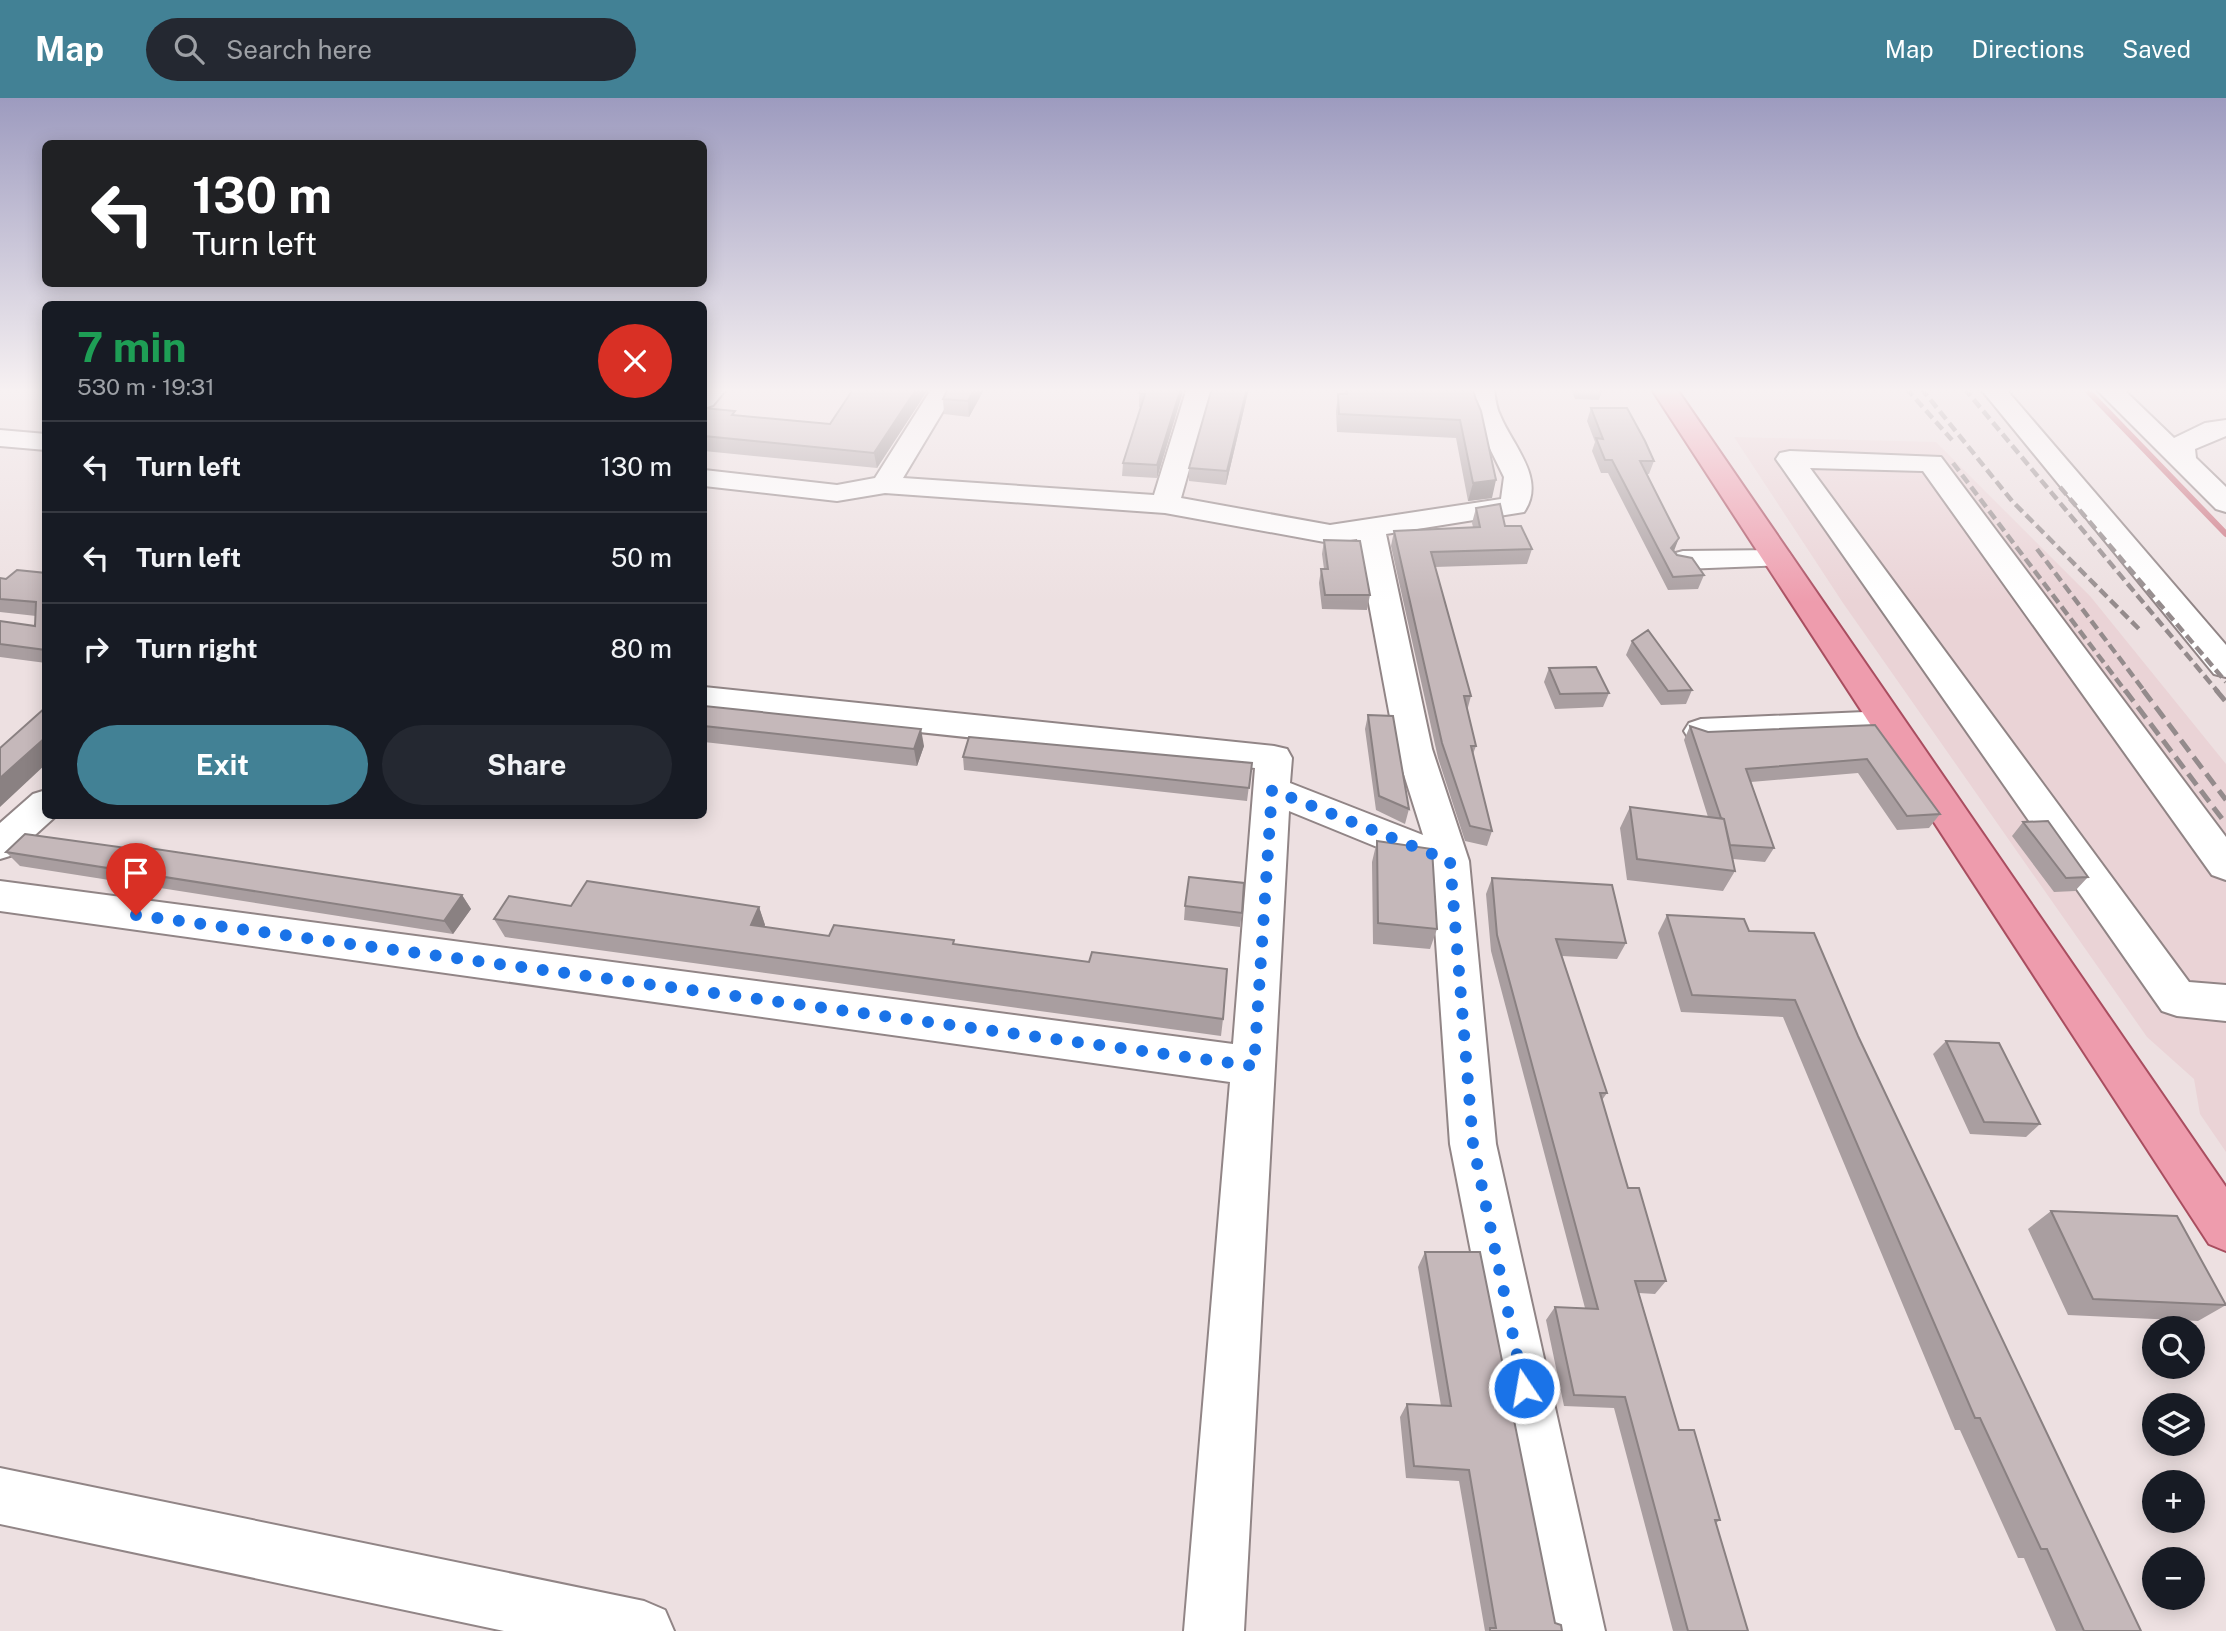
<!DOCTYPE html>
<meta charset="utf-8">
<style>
:root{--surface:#171b24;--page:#242831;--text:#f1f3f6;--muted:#9ea1a6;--line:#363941;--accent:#428195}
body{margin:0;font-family:"Public Sans",sans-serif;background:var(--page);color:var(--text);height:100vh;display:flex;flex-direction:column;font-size:26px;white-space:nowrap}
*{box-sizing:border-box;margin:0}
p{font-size:23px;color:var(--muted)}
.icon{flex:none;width:38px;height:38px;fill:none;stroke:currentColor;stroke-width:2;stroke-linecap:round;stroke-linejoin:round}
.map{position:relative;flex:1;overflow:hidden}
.drawer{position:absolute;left:42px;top:203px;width:665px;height:518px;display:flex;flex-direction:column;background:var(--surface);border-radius:10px;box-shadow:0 4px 18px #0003}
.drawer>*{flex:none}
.banner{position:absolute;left:42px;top:42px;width:665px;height:147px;border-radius:10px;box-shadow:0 4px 18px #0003;background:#202124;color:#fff;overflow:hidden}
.buttons{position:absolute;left:2142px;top:1218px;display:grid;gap:14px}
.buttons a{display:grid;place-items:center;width:63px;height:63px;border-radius:50%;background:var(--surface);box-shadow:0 4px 18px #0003;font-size:35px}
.pin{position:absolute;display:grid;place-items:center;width:60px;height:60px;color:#fff;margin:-72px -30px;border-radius:50% 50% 50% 0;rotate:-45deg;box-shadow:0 0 7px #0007}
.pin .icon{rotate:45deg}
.me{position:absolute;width:77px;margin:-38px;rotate:348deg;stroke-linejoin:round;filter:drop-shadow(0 0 5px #0008)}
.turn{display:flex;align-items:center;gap:24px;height:147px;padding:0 35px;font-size:32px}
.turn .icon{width:91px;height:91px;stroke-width:2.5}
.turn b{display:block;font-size:49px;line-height:60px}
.round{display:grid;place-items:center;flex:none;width:74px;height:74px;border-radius:37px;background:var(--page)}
.headline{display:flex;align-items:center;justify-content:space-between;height:119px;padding:0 35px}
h1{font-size:42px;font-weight:700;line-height:52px;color:#1e9e55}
.button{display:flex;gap:14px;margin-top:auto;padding:14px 35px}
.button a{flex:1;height:80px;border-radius:42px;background:var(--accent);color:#fff;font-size:28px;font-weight:700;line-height:80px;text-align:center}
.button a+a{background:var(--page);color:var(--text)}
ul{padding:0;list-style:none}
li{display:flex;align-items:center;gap:21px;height:91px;padding:0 35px;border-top:2px solid var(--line)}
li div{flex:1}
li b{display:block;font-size:26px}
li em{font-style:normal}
header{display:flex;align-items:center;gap:42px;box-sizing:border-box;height:98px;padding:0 35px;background:var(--accent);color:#fff}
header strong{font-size:33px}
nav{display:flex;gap:38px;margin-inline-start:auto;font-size:24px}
.search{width:490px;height:63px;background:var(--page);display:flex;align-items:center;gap:18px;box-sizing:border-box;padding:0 24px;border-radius:38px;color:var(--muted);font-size:26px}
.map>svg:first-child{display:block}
.built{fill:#ead3d6}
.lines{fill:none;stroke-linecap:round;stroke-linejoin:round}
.stream{stroke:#cc7582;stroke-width:6}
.minor-casing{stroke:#918586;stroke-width:4}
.major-casing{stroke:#a94e60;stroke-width:4}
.minor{fill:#fff;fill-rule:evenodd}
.major{fill:#ee9cad;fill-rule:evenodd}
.rail-far1{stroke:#948b8c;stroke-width:4.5;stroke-dasharray:10 5;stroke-linecap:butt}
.rail{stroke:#948b8c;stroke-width:5;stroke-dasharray:14 7;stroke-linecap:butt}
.wall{fill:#a99ea0}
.shaded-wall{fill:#8a8182}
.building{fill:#c5b8ba;stroke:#8a8182;stroke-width:2}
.route{stroke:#1a73e8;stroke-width:12;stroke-dasharray:0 21.6}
</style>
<header>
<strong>Map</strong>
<div class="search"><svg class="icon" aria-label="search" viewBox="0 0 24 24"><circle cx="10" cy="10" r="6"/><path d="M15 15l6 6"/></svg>Search here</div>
<nav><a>Map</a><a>Directions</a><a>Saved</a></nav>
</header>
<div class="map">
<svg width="2226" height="1533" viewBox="0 0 2226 1533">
<rect width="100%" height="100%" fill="#ede0e1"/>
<path class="built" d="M1734 339 1936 344 2090 498 2226 666V1054L2200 1016 2194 981 2147 939 1843 505Z"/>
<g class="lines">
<path class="stream" d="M2085 290 2226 436"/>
<g class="minor-casing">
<path id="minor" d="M704 290H727L713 307 704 310Z
M932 290H957L903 380 1154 397 1187 290H1212L1181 400 1330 427 1501 401 1504 379 1473 316 1468 290H1494C1495 299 1496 309 1500 317 1512 347 1547 381 1524 414L1386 436 1432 651 1469 763 1496 1046 1605 1533H1545L1450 1046 1431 771 1289 713 1244 1533H1184L1230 984 0 813V783L1233 946 1255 670 704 611V589L1274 648 1287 651 1292 660 1290 685 1423 737 1396 651 1357 441 1330 445 1165 415 885 395 837 403 704 388V372L837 387 875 380Z
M1980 290H2005L2226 547V579L2214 576Z
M2095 290H2122L2174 340 2205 325 2226 322V338L2195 351 2196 360 2226 389V414L2216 411Z
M0 332 46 336V352L0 348Z
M1790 353 1941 359 2226 739V782L2212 777 1923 373 1810 370 2189 884 2226 887V923L2177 918 2162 913 1776 361 1780 355Z
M1778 452 1789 455 1793 461 1789 467 1683 471 1672 468 1668 462 1672 456 1683 453Z
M1888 613 1900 617 1905 625 1900 633 1888 637 1701 645 1689 641 1684 633 1689 625 1701 621Z
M46 692V718H56L13 757 0 761V725L33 696Z
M0 1370 644 1503 665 1512 674 1533H504L0 1426Z"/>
</g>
<g class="major-casing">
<path id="major" d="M1651 290H1676L2226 1089V1153L2209 1146Z"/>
</g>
<use href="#minor" class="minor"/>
<use href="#major" class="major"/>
<path class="rail-far1" d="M1906 290 1952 342
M1921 290 2012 403 2139 531
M1964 290 2218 594
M1953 365 2126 594
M2060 389 2226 584
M2037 451 2145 594"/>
<path class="rail" d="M2125 592 2226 726
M2143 592 2226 702
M2216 592 2226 604"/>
</g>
<path class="wall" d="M929 290 877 370 704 353V310L736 317 830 326Z
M948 290H985L969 319 944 316 943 301Z
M1184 290 1157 380 1122 378 1123 365 1141 309H1139V295Z
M1212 290H1249L1226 387 1189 383V370Z
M1344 290H1473L1492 400 1468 403 1456 340 1337 334 1336 313 1338 296H1344Z
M1571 290H1603L1599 302 1575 301Z
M1705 290H1787L1786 292H1706Z
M1591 310 1654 363 1649 376H1646L1674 453 1677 457 1704 477 1698 491 1668 492 1608 375H1601L1592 353 1595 344 1587 323Z
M1476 410 1505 428 1532 451 1527 466 1435 469 1471 598 1467 613 1476 648 1473 656 1492 733 1487 748 1465 743 1438 660 1391 448 1394 433 1473 429 1472 425Z
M1324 442 1370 497 1367 512 1322 511 1319 485 1321 471H1324L1322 456Z
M46 475V565L0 559V523L35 528 36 518 0 514V480L6 481Z
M1632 543 1692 592 1686 606 1661 607 1626 557Z
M1549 570 1609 595 1603 609 1555 611 1544 584Z
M704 608 924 648 917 668 704 644Z
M1368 617 1409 711 1405 726 1376 712 1365 631Z
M1875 627 1940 716 1929 730 1897 732 1858 675 1751 684 1774 750 1765 764 1733 761 1735 773 1723 793 1627 782 1620 730 1630 709 1708 719 1684 642 1690 628 1708 634Z
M963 659 1252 665 1247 703 964 672Z
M2023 724 2088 779 2075 793 2054 794 2012 738Z
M1377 743 1437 831 1430 851 1373 846 1372 764Z
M6 754 462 797 471 811 453 836 20 768Z
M1492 780 1626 845 1617 861 1562 858 1607 995 1602 1002 1628 1090 1666 1183 1655 1196 1639 1195 1679 1332 1720 1422 1716 1425 1748 1533H1673L1614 1310 1564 1308 1546 1222 1555 1209 1585 1210 1491 853 1486 796Z
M571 808 759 809 765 827 764 829 829 838 955 847 1223 921 1221 938 505 839 494 821Z
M1185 808 1242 815 1240 829 1184 822Z
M1667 817 1749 833 1858 938 2141 1533H2056L2024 1460H2018L1960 1332H1955L1783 919 1681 914 1658 835Z
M1946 943 2040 1026 2026 1039 1970 1036 1933 956Z
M2051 1113 2226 1207 2198 1223 2068 1217 2028 1131Z
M1425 1154 1555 1525 1562 1533H1485L1459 1383 1406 1380 1400 1319 1407 1306 1441 1308 1418 1169Z"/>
<path class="shaded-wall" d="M917 290H929L877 370 874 355Z
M975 290H985L969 319 968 303Z
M1181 290H1184L1157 380V367Z
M1247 290H1249L1226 387 1227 373Z
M1496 382 1492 400 1468 403 1473 385Z
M1679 440 1674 453 1671 450Z
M921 631 924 648 917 668 914 651Z
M46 639V666L0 709V680Z
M462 797 471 811 453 836 444 823Z
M759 809 765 827 757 845 751 827Z"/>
<path class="building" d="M854 290H917L874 355 704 338V310L735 313 732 317 830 326Z
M948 290H975L968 303 943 301Z
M1141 290H1181L1157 367 1123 365 1145 296 1139 295Z
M1212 290H1247L1227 373 1189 370Z
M1347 290H1473L1475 299 1481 313 1496 382 1473 385 1460 322 1339 316 1338 296H1347Z
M1591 310H1627L1645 343 1654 363H1640L1679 440 1671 450 1677 457 1692 460 1704 477 1673 479 1612 362H1605L1596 340 1603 341Z
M1500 406 1505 428H1521L1532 451 1431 454 1471 598H1464L1476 648H1471L1492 733 1470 728 1442 645 1394 433 1480 429 1476 410Z
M1324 442 1360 443 1370 497H1325L1321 471H1328Z
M17 472 46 475V552L0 546V523L35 528 36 504 0 501V480L6 481Z
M1648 532 1692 592 1668 593 1632 543Z
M1596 569 1609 595 1560 596 1549 570Z
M704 608 921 631 914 651 704 628Z
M46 609V639L0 680V650Z
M1368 617 1393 618 1409 711 1379 698Z
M1875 627 1940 716 1907 718 1867 661 1746 671 1774 750 1730 747 1724 721 1721 720 1690 628 1708 634Z
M969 639 1252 665 1249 690 963 659Z
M1630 709 1724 721 1735 773 1637 761Z
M2048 723 2088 779 2066 780 2023 724Z
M25 736 126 750 129 747 462 797 444 823 6 754Z
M1377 743 1432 751 1437 831 1378 825Z
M1189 779 1244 785 1242 815 1185 808Z
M1492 780 1612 787 1626 845 1556 841 1607 995H1600L1628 1090H1639L1666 1183H1635L1679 1332H1694L1720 1422H1715L1748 1533H1688L1625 1299 1574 1297 1555 1209 1598 1211 1497 837Z
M587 783 759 809 751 827 829 838 834 827 954 842 953 846 1089 864 1092 854 1227 871 1223 921 494 821 509 798 571 808Z
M1667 817 1744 821 1749 833 1814 835 1858 938 2141 1533H2084L2047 1451H2041L1980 1320H1975L1795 902 1692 897Z
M1946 943 1999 945 2040 1026 1984 1024Z
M2051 1113 2177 1118 2226 1207 2093 1201Z
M1425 1154H1480L1555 1525 1561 1527 1562 1533H1490V1530H1496L1469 1372 1414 1368 1407 1306 1451 1308Z"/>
<linearGradient id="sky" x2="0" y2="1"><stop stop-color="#9d9bbf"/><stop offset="0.58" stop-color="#f7f1f2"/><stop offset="1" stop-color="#f7f1f2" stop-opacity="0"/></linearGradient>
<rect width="2226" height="504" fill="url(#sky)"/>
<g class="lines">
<path class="route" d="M136 817 1254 968 1272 692 1450 763 1473 1046 1524 1290"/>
</g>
</svg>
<div class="buttons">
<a><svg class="icon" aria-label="search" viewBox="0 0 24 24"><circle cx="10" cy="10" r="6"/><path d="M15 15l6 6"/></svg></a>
<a><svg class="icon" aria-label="layers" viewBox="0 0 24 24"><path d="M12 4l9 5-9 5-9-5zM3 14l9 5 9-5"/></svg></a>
<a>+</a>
<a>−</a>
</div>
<div class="pin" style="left:136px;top:817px;background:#d93025"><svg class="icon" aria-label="arrive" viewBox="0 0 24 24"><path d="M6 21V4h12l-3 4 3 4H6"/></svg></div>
<svg class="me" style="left:1524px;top:1290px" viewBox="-20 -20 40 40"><circle r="17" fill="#1a73e8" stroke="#fff" stroke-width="3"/><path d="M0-11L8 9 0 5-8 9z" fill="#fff"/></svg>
<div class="banner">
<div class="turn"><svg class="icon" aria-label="left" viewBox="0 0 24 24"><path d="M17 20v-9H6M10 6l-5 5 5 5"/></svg><div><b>130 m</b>Turn left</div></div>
</div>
<section class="drawer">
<div class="headline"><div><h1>7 min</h1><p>530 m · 19:31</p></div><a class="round" style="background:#d93025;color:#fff"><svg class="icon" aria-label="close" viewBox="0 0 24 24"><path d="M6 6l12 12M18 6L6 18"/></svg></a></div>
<ul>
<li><svg class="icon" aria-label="left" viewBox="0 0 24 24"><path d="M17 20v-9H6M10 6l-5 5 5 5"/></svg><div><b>Turn left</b></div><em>130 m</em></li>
<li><svg class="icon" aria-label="left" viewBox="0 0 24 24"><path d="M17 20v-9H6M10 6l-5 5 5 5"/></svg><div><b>Turn left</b></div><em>50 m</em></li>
<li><svg class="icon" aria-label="right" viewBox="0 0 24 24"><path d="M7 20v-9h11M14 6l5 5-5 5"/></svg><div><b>Turn right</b></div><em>80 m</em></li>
</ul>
<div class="button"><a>Exit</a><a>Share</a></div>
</section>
</div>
